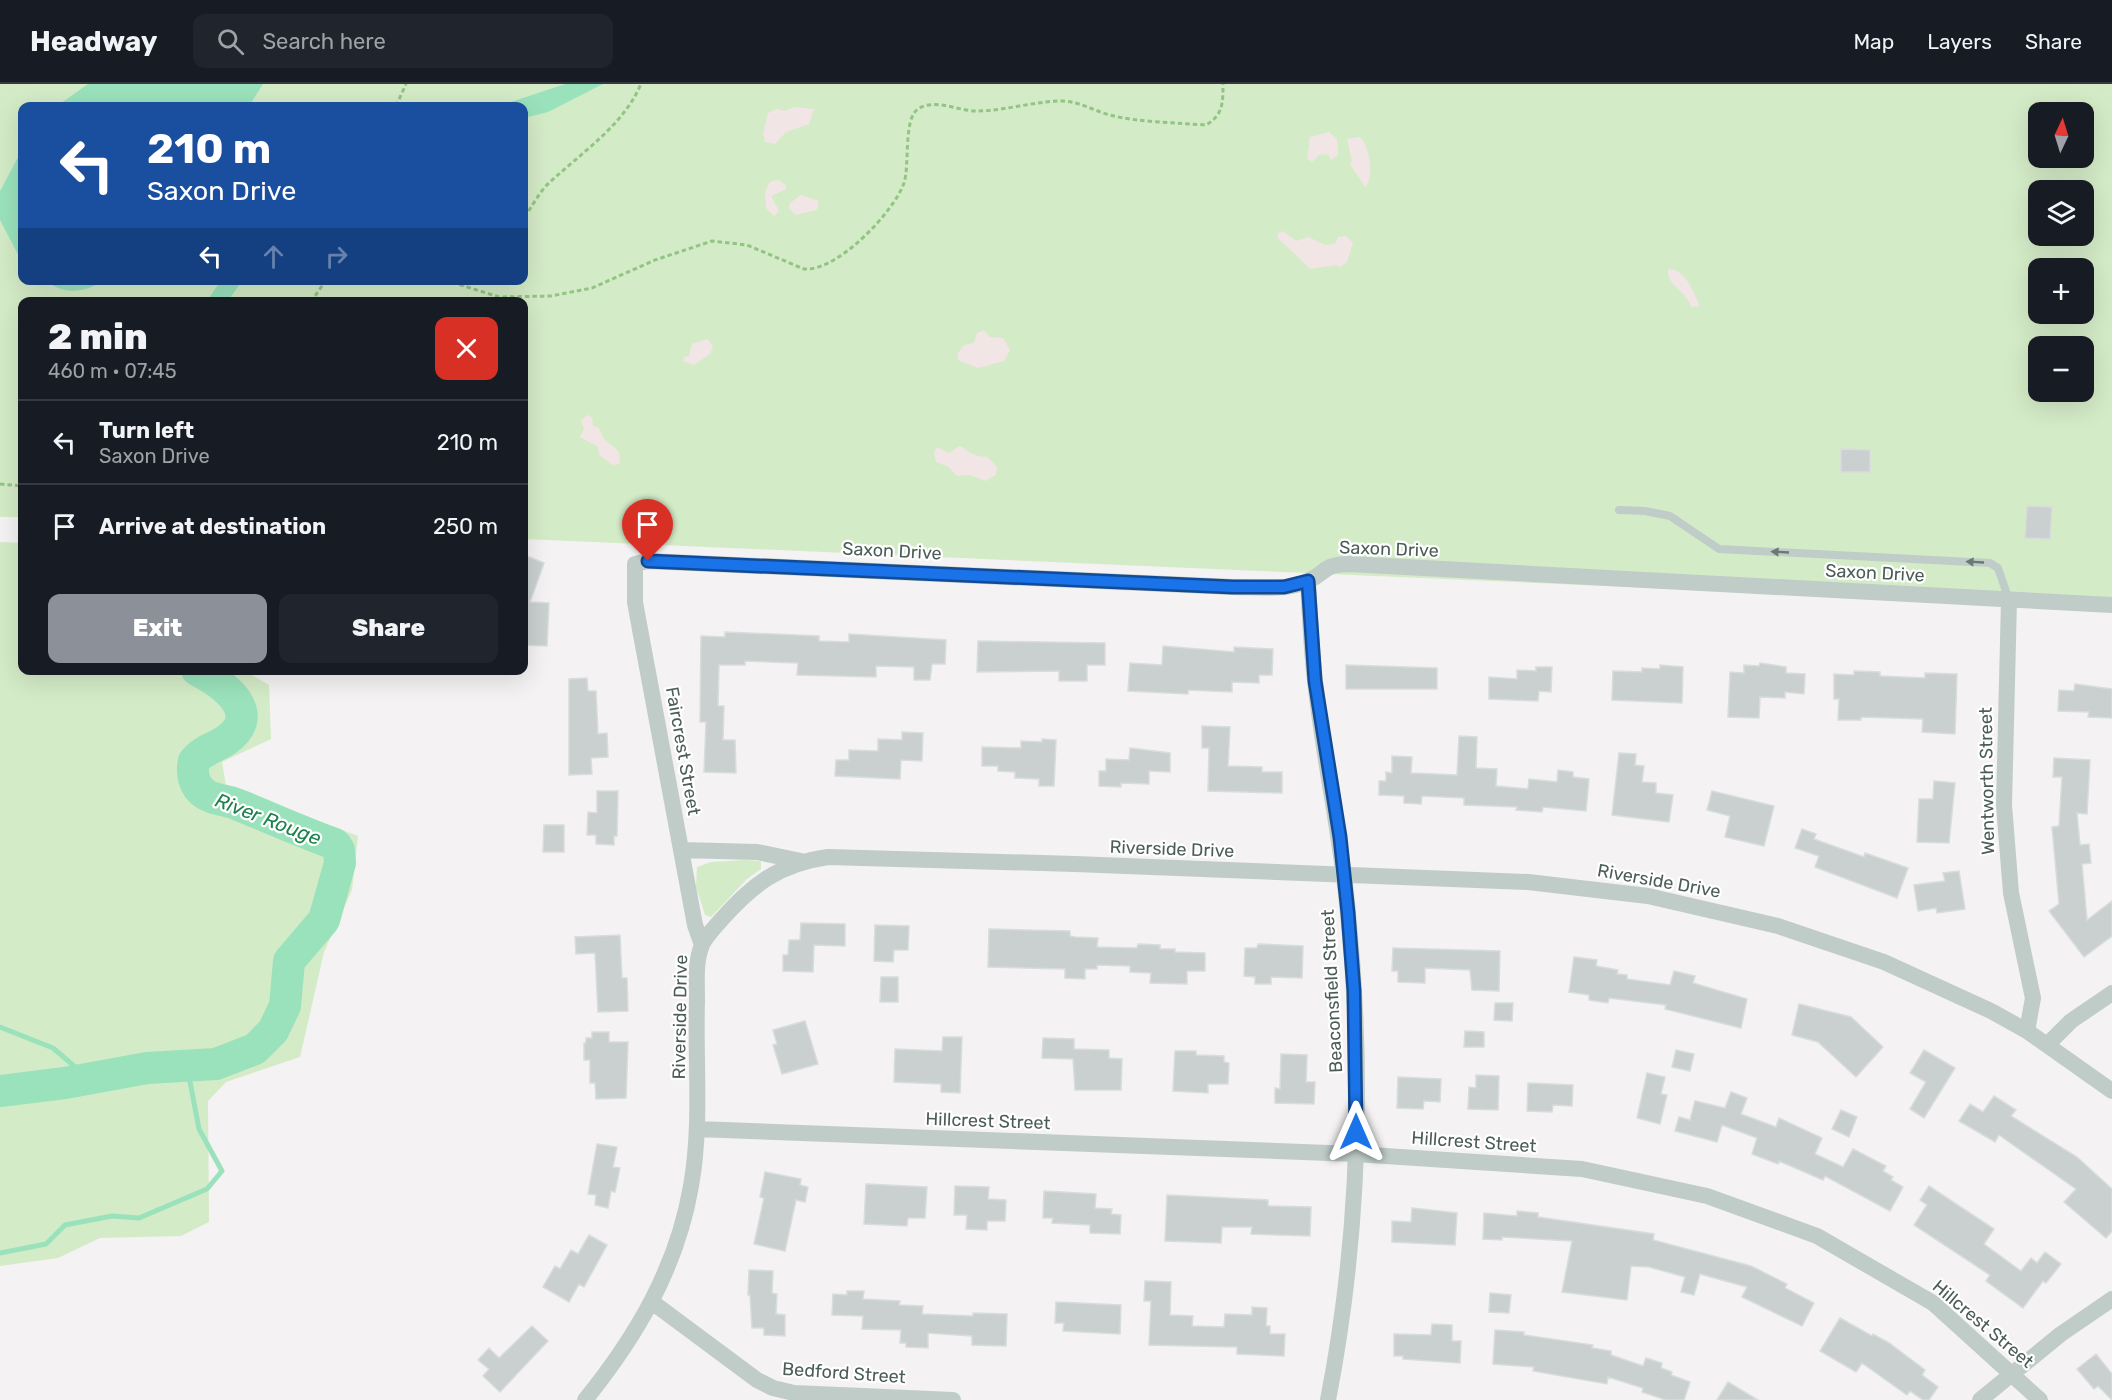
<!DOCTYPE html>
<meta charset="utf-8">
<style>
:root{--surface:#171b24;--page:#20242c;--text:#f1f3f6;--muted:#9ea1a6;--line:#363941;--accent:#8c9099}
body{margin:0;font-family:Rubik,sans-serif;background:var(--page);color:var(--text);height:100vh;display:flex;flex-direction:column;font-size:22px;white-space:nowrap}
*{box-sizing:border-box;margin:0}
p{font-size:20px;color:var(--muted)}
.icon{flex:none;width:33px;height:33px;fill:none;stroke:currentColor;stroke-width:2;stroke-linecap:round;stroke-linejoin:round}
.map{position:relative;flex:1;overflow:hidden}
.panel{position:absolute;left:18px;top:213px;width:510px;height:378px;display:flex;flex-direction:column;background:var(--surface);border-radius:12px;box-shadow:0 6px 24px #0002}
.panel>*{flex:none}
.guide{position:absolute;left:18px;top:18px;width:510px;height:183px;border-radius:12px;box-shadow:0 6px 24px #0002;background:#1a4fa0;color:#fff;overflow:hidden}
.needle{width:39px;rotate:4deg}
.fabs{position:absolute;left:2028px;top:18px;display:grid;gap:12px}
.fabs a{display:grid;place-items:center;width:66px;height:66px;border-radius:12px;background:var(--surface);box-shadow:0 6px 24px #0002;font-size:30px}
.pin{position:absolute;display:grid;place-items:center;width:51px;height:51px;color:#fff;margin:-62px -26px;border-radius:50% 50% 50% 0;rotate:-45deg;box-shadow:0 0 6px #0007}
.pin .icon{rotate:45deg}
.me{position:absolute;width:66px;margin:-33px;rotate:0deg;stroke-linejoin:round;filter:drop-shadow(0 0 4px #0008)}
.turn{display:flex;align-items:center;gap:21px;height:126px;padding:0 30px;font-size:27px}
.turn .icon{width:78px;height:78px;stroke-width:2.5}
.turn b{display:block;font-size:42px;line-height:51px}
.lanes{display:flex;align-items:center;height:57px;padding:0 30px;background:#0003;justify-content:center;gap:30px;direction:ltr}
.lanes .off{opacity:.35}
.round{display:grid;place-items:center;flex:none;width:63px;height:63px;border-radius:12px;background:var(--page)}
.head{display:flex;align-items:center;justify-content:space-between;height:102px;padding:0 30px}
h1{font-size:36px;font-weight:800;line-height:45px}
.action{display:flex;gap:12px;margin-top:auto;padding:12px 30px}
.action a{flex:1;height:69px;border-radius:12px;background:var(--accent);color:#fff;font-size:24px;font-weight:800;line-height:69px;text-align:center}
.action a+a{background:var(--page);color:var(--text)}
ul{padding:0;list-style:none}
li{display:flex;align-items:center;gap:18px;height:84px;padding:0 30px;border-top:2px solid var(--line)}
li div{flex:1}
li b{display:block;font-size:22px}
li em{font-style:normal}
header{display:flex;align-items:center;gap:36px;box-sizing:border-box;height:84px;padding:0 30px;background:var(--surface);border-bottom:2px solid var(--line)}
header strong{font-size:28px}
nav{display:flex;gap:33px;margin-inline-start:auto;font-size:21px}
.search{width:420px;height:54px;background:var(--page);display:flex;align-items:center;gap:15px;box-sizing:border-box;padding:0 21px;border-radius:12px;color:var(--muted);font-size:22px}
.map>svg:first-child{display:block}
.green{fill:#d4ebc7;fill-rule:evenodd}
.sand{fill:#f2e5e6}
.water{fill:#9ae2bc}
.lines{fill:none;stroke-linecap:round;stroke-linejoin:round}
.stream{stroke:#9ae2bc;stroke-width:5}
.river{stroke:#9ae2bc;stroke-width:32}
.building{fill:#c9d0cf;stroke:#d7dcdc;stroke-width:1.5}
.path{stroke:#92c583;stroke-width:3;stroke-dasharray:4.5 3;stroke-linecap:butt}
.service{stroke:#bfccc8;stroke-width:8}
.minor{stroke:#bfccc8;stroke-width:16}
.oneway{fill:#697974}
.route-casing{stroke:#114b97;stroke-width:15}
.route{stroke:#1a73e8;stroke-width:10}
.labels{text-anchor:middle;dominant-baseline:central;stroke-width:4.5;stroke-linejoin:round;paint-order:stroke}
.street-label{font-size:18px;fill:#4c5d58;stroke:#fff}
.water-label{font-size:20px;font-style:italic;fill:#1c814b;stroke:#fff}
</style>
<header>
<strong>Headway</strong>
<div class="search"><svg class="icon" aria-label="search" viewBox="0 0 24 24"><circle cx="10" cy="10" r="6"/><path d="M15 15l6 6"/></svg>Search here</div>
<nav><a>Map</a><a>Layers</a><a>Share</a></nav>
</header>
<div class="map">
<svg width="2112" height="1316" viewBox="0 0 2112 1316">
<rect width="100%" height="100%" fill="#f4f2f3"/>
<path class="green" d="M0 0H2112V524L524 455V218H22V433H0ZM22 22H524V196H22ZM2038 28H2084V74H2038ZM2038 106H2084V152H2038ZM2038 184H2084V230H2038ZM2038 262H2084V308H2038Z
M0 458 22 459V586L245 587 269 601 271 655 222 678 226 702 358 752 352 806 324 868 300 973 226 998 208 1017 209 1138 181 1152 100 1154 58 1174 0 1182Z
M745 776 761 777V785L747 795 711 833 705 831 696 803 697 783 711 778Z"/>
<path class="sand" d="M794 23 814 25 809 40 786 48 775 60 765 58 763 50 768 29 777 25 785 27Z
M1329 48 1337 55 1338 71 1331 76 1328 70 1319 71 1312 78 1307 75 1310 53Z
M1359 53C1369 58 1375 94 1365 103L1350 80 1352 78 1347 55Z
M778 96 786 101V105L771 112 779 127 774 132 766 124 765 107 770 98Z
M801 111 819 117 817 126 795 131 789 124 790 119Z
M1283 147 1296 157 1308 153 1325 161 1335 160 1338 153 1346 152 1353 159 1347 178 1340 183 1336 181 1310 185 1278 154V149Z
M1668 185C1687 186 1693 208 1700 222L1691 223C1688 208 1666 202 1668 185Z
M984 246 990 253 1003 254 1010 266 1004 277 978 284 958 276V269L964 261 974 259 977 249Z
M707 255 713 262 710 270 694 281 683 277 684 273 689 272 692 260Z
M587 331 592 333 593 342 599 344 603 354 619 368 620 380 612 381 599 370 598 363 580 353 584 345 581 337Z
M959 362C965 364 967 368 973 370 988 377 983 366 997 383L996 391 985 397 970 391 957 392 949 383 936 378 934 369 937 363 949 369Z"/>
<path class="water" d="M88 0H263L249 22H57Z
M565 0H603L548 28 524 34V22H474L502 21Z
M22 66V178L0 136V107Z
M221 196 242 197 228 217H207Z
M45 197 103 196V197C83 209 66 211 45 197Z"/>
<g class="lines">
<path class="stream" d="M0 943 53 964 88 994
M0 1169 46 1160 65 1141 112 1132 139 1134 207 1105 222 1087 199 1045 187 982"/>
<path class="river" d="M0 1007 65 999 147 984 216 980 255 965 273 947 285 922 289 877 324 836 340 779 339 766 335 760C301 748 269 733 236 720 227 716 213 716 205 710 194 703 191 689 194 677 203 666 214 664 225 657 265 630 224 600 197 586"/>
</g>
<path class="building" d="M1841 365 1870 366V388H1841Z
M2027 422 2052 423 2050 455 2025 454Z
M524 471 544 479 530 518 549 519 547 562 524 561Z
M725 548 819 552V557L849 558V550L946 556 945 580H932L930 596H914V583L876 582V593L797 591 798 579 745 577V581H719L718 622H724L723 656H735L736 689 704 688 706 638H700L701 552 725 553Z
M978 557 1105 559V581H1087V597H1059V587L977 588Z
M1163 562 1234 568V563L1273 565 1272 591H1259V599L1232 598V608L1188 606V610L1128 607 1130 579 1162 581Z
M1760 579 1786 583V589L1805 590 1804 610 1785 608V614L1760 613 1759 634 1728 633 1730 588 1744 589V581L1759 582Z
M1346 581 1437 584V605H1346Z
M1660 581 1683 583 1682 619 1612 616 1613 587 1642 588V584L1660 585Z
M1536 583H1552L1551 608 1539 607 1538 617 1489 615V593L1517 595V586L1536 587Z
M1854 587 1880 588V592L1925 594V589L1957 590 1955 650 1922 648 1923 635 1861 633V636H1838L1839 615H1834V590L1854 591Z
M587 594 588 607H596L598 650 607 649 608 673 591 674 592 690 569 691V595Z
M2075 600 2112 605V634L2088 633 2089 628 2058 627 2059 606 2074 607Z
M1202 642 1230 643 1228 682 1262 683V688H1282V709L1208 707 1209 664H1202Z
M902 648 923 649 922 677 901 676 900 695 835 692 836 676H849V666L878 667V655L902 656Z
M1459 652 1477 653 1476 684 1497 685 1496 702 1528 705 1529 695 1557 698 1558 686 1573 688V693L1589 695 1586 727 1543 723 1542 728 1516 726 1517 723 1464 721V714L1422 712 1421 720 1404 719V712L1379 711V697H1386V688L1392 689V672L1412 673 1411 689 1457 691Z
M1042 655 1056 656 1054 702H1039V695L1015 694V688L998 687V682H982V663L1021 664V657L1042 658Z
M1130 664 1170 669V688L1149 687V700L1121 699V703L1099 702V687H1106V675L1129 676Z
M1619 669 1636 670 1635 681 1644 682 1642 698 1656 699V709L1673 711 1669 738 1612 731Z
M2054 674 2090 676 2087 730 2077 729 2080 761 2089 760 2091 779 2082 780 2087 836 2112 817V852L2084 873 2049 827 2059 820 2052 743 2059 742 2062 693H2053Z
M1934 697 1955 699 1949 759 1917 758 1919 715H1933Z
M597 707H618L617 752H614V761L596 760V751H587L588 728 597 729Z
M1712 707 1774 722 1764 762 1725 753 1730 732 1707 726Z
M544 741H564V768H543Z
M1802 745 1816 750 1814 755 1864 773 1865 769 1908 784 1897 814 1815 783 1819 772 1795 764Z
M1959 787 1965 825 1937 829 1936 824 1918 827 1914 801 1945 797 1943 789Z
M801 839 845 840V862L814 861 813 888 783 887V871H788L789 856H800Z
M875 841 909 842 908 866H894L893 878 874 877Z
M989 845 1070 847V852L1075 853 1098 854 1097 863 1137 864 1138 860 1160 861V865H1175V868L1205 869V887H1187V900L1150 899 1151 889 1130 888V882L1097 881V885H1085V895L1065 894V885L988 883Z
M620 851 622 894H627L628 927 598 928 595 869 576 870 575 853Z
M1258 860 1303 862 1302 894 1271 893V900H1255V893L1244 892 1245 864H1257Z
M1393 864 1500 867 1499 907 1472 906 1470 886 1425 884V899L1398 898V887H1392Z
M1574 873 1597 876 1596 882 1618 886 1617 890 1627 891V895L1670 901 1674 887 1695 892 1693 899 1747 915 1741 944 1665 925 1666 921 1609 914 1608 919 1589 916V911L1569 908Z
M881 893H898V918H880Z
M1495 919H1513L1512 937 1494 936Z
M1799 920 1851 933 1883 963 1856 993 1818 958 1792 951Z
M805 937 818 980 782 990 773 961 777 960 773 946Z
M1465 947 1484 948V963H1464Z
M592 948H609V958H628L626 1014 596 1015 595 999H590V976H584V959H586V954H592Z
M943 953H962L960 1009 941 1008V1000L894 998 895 965 942 967Z
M1043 954 1074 955V965L1109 966V974L1122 975 1121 1006H1075L1073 975 1042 974Z
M1676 966 1694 970 1690 987 1672 983Z
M1924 966 1955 984 1924 1034 1910 1025 1926 998 1910 989Z
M1175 967H1196V971L1224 972V978L1229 979 1228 1000H1208V1009L1173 1007Z
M1281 970 1307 971 1306 998H1315L1314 1020 1275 1019V1004L1280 1005Z
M1647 989 1665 993 1661 1010 1667 1011 1660 1040 1637 1034Z
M1476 991 1499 992 1498 1026 1468 1025 1469 1003 1476 1004Z
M1398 993 1441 995 1440 1018 1424 1017 1423 1025 1397 1024Z
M1528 999 1573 1001 1572 1022 1553 1021 1552 1028 1527 1027Z
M1731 1008 1747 1014 1741 1030 1776 1043 1779 1034 1822 1054 1815 1070 1843 1083 1853 1065 1886 1082 1883 1087 1893 1093 1891 1096 1903 1103 1890 1127 1825 1092 1823 1096 1779 1077 1778 1080 1752 1070 1757 1054 1722 1041 1717 1058 1675 1047 1679 1033 1690 1036 1695 1017 1725 1024Z
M1994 1012 2016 1026 2011 1032 2077 1073 2112 1105V1147L2106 1154 2064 1118 2076 1105 1999 1051 1995 1058 1959 1037 1970 1020 1983 1028Z
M1841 1026 1857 1033 1849 1053 1832 1045Z
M597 1060 617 1063 613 1083 620 1084 615 1108 611 1107 608 1124 595 1121 596 1111 588 1110Z
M765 1088 801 1095 800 1101 808 1103 805 1118 796 1116 785 1167 754 1160 764 1114 760 1113Z
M866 1100 927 1103 925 1134H908L907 1142 864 1140Z
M955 1102 989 1103 988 1115 1006 1116 1005 1137H987V1146L966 1145 967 1131H954Z
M1929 1102 1994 1145 1984 1160 2021 1187 2031 1174 2037 1179 2045 1168 2061 1180 2046 1199 2043 1197 2023 1224 1986 1197 1990 1191 1914 1141 1927 1121 1920 1116Z
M1044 1107 1096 1110 1095 1124 1112 1125 1111 1130 1121 1131 1120 1150 1090 1149V1141L1052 1139 1053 1134H1043Z
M1167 1111 1268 1116V1122L1311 1123 1310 1152 1251 1150 1252 1143H1222L1221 1159 1165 1157Z
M1412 1124 1457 1129 1455 1161 1392 1158V1137L1411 1138Z
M1517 1127 1538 1129V1133L1654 1150 1653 1156 1751 1182 1787 1200 1785 1204 1814 1219 1802 1242 1742 1213 1747 1203 1700 1190 1694 1211 1681 1208 1685 1193 1649 1183 1631 1182 1627 1216 1562 1208 1572 1157 1502 1153V1156L1483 1155 1484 1129 1517 1132Z
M589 1151 607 1161 584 1203 579 1200 569 1218 543 1203 555 1182 560 1185 571 1166 578 1170Z
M749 1186 773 1187 772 1209 777 1210 776 1230 785 1231V1252L764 1251V1244H752L750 1211H748Z
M1145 1197 1171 1198 1170 1231 1193 1232 1192 1242 1224 1243 1225 1230 1252 1231V1223L1267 1224 1266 1242H1270V1250H1285L1284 1272 1237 1270V1263L1149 1261 1151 1217H1144Z
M847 1207H864L863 1215 900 1217 899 1221 923 1222 922 1230 973 1232V1229L1007 1230 1006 1262 972 1261V1252L928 1249V1264L906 1263V1259H900L901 1246 862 1245 863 1232 832 1231 833 1210 847 1211Z
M1490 1209 1511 1211 1509 1229 1489 1228Z
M1056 1218 1121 1221 1120 1250 1063 1247 1064 1239H1055Z
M1840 1234 1872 1252 1873 1250 1889 1259 1925 1286 1922 1291 1938 1303 1929 1316H1923L1910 1307 1907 1311 1862 1279 1856 1288 1820 1267Z
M1432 1240 1452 1241V1257H1461L1460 1279 1403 1275V1272H1394V1250L1431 1251Z
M532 1242 548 1257 500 1308 483 1292 489 1285 478 1276 489 1264 499 1274Z
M1495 1246 1524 1248V1251L1593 1261 1592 1264 1611 1267V1271L1643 1282 1646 1274 1662 1279 1661 1284 1672 1288 1671 1291 1690 1298 1684 1316H1666L1642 1308 1643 1304 1608 1293 1607 1300 1533 1287 1534 1283 1493 1280Z
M2096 1270 2112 1290V1316L2098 1302 2094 1305 2077 1285Z
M1728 1298 1758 1316H1717Z"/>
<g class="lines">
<path class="path" d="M396 22 406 0
M524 133C533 122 539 108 549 99 581 69 623 42 641 0
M445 196 499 213 551 212 592 204 655 176 712 157 747 161 804 185C837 188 894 128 904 99 910 81 903 35 918 25 934 14 959 27 976 27 1005 27 1034 17 1063 17 1081 18 1094 27 1110 31 1135 38 1179 39 1206 41 1223 31 1223 19 1223 0
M462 202 467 196
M311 218 326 196
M0 400 22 402"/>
<path class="service" d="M1619 426 1645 427 1670 432 1719 465 1990 479 1998 484 2009 516"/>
<path class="minor" d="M1308 497C1310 530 1311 564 1315 596 1323 674 1341 751 1348 829 1364 991 1359 1157 1328 1316
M2009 516 2004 721 2011 809 2033 914 2027 947
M681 766 757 768 801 777
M702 861 695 841 639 540 635 518V480L648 477 1233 503C1256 503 1286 507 1308 497 1328 488 1321 481 1349 480L2112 521
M2048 960 2071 937 2112 909
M697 1045 1355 1070 1582 1085 1707 1112 1817 1152 1933 1219 2040 1316
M652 1218 757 1296 773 1304 794 1309 953 1316
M585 1316C636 1253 677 1184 691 1102 702 1040 695 978 697 916 697 899 695 877 702 861 705 853 715 843 721 836 753 800 779 780 828 773L1075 780 1528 798 1648 812 1778 842 1884 878 1991 927 2027 947 2112 1007
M1980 1316 2061 1250 2112 1215"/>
</g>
<defs><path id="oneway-solid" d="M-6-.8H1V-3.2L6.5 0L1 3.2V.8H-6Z" transform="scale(1.5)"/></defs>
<g class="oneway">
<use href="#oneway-solid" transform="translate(1780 468) rotate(-177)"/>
<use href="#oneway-solid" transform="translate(1975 478) rotate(-177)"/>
</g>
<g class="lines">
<g class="route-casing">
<path id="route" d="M648 477 1233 503H1284L1308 497 1315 597 1340 753 1348 829 1354 907 1356 1048"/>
</g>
<use href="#route" class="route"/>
</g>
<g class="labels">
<g class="street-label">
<text transform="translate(1389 465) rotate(2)">Saxon Drive</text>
<text transform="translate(892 467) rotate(3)">Saxon Drive</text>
<text transform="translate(1875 489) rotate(3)">Saxon Drive</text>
<text transform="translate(683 667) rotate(80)">Faircrest Street</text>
<text transform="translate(1987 697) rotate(-91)">Wentworth Street</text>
<text transform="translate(1172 765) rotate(2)">Riverside Drive</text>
<text transform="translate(1659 797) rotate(10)">Riverside Drive</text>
<text transform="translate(1332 907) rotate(-93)">Beaconsfield Street</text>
<text transform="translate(680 933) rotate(-89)">Riverside Drive</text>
<text transform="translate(988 1037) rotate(2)">Hillcrest Street</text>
<text transform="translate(1474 1058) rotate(4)">Hillcrest Street</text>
<text transform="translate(1983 1240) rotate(40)">Hillcrest Street</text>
<text transform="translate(844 1289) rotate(4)">Bedford Street</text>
</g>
<g class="water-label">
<text transform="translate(268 735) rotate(21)">River Rouge</text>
</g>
</g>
</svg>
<div class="fabs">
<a><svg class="needle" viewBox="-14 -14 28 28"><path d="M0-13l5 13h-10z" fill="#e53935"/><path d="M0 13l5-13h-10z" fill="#9ea1a6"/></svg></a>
<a><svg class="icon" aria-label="layers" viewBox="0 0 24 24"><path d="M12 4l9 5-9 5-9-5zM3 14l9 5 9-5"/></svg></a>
<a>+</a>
<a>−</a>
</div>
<div class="pin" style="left:648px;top:477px;background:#d93025"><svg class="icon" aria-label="arrive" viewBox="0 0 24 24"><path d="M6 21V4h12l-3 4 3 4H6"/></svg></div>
<svg class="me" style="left:1356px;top:1048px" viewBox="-20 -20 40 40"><path d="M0-17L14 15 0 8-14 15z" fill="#1a73e8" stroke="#fff" stroke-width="4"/></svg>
<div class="guide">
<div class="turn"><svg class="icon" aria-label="left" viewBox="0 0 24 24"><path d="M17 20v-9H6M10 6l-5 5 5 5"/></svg><div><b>210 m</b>Saxon Drive</div></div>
<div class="lanes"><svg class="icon" aria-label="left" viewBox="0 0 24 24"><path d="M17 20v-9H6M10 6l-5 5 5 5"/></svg><svg class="icon off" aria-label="ahead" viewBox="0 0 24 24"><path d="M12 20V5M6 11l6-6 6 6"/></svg><svg class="icon off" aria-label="right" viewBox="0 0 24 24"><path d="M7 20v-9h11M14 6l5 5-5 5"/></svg></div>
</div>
<section class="panel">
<div class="head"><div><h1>2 min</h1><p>460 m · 07:45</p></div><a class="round" style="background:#d93025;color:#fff"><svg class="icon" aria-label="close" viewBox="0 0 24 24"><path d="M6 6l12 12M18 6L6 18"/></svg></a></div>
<ul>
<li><svg class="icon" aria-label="left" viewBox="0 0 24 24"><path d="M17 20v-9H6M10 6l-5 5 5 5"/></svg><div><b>Turn left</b><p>Saxon Drive</p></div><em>210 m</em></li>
<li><svg class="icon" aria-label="arrive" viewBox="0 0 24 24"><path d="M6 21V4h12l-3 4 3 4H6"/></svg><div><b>Arrive at destination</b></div><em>250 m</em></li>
</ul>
<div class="action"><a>Exit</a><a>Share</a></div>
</section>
</div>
